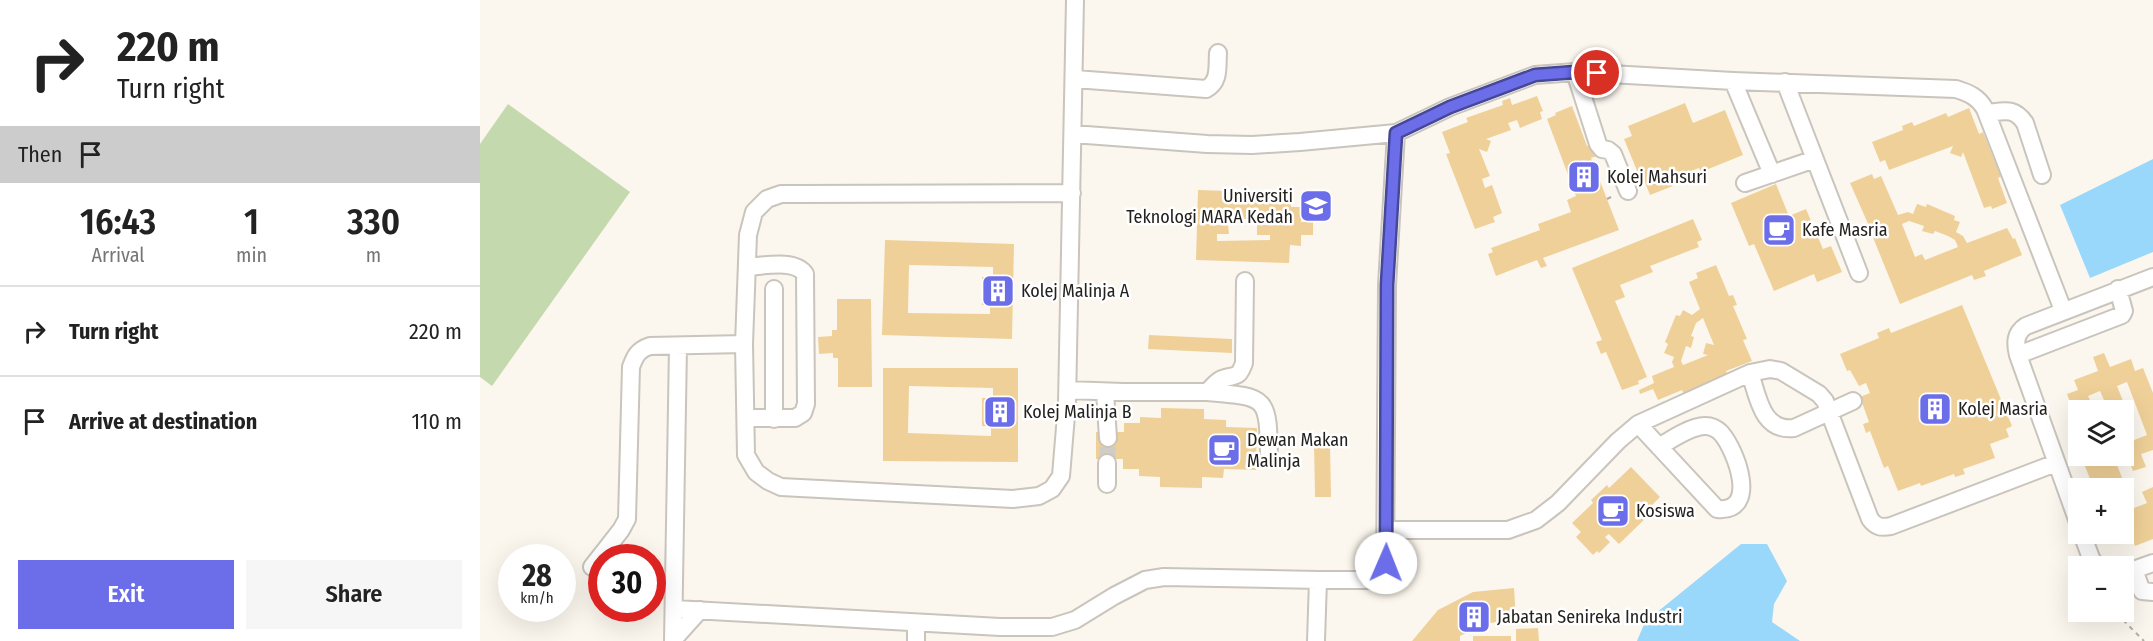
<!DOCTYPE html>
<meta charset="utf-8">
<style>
:root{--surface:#fff;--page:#f6f6f6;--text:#222;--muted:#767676;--line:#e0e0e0;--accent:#6b6ee8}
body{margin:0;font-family:"Fira Sans Condensed",sans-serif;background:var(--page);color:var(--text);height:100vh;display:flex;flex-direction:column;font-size:22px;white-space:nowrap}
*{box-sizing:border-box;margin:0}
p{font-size:20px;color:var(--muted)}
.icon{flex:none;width:33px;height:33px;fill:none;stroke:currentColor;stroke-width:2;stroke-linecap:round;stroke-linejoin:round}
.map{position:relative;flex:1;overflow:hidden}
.sheet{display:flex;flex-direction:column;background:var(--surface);width:480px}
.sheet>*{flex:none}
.top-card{background:#fff;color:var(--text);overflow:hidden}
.buttons{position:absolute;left:1588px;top:400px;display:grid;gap:12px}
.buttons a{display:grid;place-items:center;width:66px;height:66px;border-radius:0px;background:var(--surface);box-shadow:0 6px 24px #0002;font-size:30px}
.speed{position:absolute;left:18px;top:544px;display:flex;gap:12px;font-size:30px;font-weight:700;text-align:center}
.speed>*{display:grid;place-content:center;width:78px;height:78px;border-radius:50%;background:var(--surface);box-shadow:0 6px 24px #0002;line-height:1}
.speed small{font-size:15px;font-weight:400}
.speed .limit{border:9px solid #d22;background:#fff;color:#111}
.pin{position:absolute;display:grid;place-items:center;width:51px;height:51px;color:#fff;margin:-26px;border:3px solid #fff;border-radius:50%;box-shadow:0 2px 6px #0007}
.me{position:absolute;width:66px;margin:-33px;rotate:1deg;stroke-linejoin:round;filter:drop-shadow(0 0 4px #0008)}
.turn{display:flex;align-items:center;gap:21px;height:126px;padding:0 18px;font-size:27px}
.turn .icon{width:78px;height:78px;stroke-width:2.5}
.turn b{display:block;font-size:42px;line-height:51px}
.then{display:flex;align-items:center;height:57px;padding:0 18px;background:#0003;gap:12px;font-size:22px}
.eta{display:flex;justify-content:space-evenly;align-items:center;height:102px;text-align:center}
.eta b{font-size:36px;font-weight:600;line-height:42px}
.primary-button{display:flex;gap:12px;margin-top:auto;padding:12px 18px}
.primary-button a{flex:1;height:69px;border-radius:0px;background:var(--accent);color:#fff;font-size:24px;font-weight:600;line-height:69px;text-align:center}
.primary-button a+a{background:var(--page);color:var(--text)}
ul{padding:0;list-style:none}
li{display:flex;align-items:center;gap:18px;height:90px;padding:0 18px;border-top:2px solid var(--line)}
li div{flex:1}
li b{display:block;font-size:22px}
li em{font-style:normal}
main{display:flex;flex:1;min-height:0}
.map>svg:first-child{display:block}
.green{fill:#c4d9ae}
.water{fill:#99d8fb}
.building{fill:#efd098;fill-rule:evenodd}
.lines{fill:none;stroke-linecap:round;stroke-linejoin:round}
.minor-tunnel{stroke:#d1ccc5;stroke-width:16;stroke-dasharray:16 8;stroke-linecap:butt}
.minor-casing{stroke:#c9c4bc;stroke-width:20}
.path{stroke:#b1ada6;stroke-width:2;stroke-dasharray:4.5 4.5;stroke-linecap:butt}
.minor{stroke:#fff;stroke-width:16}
.route-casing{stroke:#464897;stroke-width:15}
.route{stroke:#6b6ee8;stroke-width:10}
.labels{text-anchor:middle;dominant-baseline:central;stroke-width:5;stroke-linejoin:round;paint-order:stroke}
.poi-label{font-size:18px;fill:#24221f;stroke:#fff;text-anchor:start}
</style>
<main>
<section class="sheet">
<div class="top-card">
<div class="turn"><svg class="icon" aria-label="right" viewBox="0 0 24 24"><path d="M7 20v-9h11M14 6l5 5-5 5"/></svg><div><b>220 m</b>Turn right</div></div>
<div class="then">Then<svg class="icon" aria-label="arrive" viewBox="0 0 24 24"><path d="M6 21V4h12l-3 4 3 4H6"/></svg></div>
</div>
<div class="eta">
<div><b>16:43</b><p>Arrival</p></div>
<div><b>1</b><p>min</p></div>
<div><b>330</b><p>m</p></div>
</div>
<ul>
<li><svg class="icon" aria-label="right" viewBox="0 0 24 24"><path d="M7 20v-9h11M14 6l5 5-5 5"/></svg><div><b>Turn right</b></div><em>220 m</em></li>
<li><svg class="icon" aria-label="arrive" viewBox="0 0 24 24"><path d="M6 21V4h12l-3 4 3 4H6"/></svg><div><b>Arrive at destination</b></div><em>110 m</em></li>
</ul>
<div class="primary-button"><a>Exit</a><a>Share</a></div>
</section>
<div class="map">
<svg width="1673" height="641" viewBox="0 0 1673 641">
<rect width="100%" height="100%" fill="#fcf7ee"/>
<path class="green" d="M28 104 150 192 12 386 0 377V144Z"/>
<path class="water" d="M1673 159V252L1610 278 1580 205Z
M1261 544H1287L1307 581 1294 604 1292 622 1320 641H1157L1165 622Z"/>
<path class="building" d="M1057 96 1063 111 1060 112 1062 119 1040 128 1037 120 1028 123 1031 130 1006 139 1011 141 1007 152 999 149 1010 176 1002 179 1005 188 1012 185 1022 213 1013 217 1015 222 995 229 966 154 970 153 962 132 988 122 986 118 1023 105 1022 101 1030 98 1032 105Z
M1205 103 1213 123 1245 110 1263 155 1221 172 1219 168 1190 179 1193 186 1170 195 1161 172 1158 173 1144 139 1152 136 1148 126Z
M1092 106 1107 146 1112 144 1117 156 1111 158 1139 230 1063 258 1067 266 1061 268 1057 260 1016 276 1008 254 1013 252 1011 248 1060 230 1058 224 1091 212 1087 200 1096 196 1067 119 1076 115 1075 113Z
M1489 108 1499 134 1503 132 1518 169 1521 167 1524 175 1518 178 1527 203 1512 209 1511 206 1504 208 1483 152 1481 157 1470 153 1473 146 1409 170 1405 160 1400 162 1392 142 1423 130 1422 126 1432 122 1434 126 1466 113 1468 117Z
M1392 174 1394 179 1401 176 1418 215 1428 212 1433 214 1437 204 1446 207 1447 204 1475 216 1474 220 1480 222 1476 232 1483 236 1487 243 1527 228 1533 239 1535 238 1542 255 1504 271 1506 276 1494 280 1492 275 1420 304 1392 235 1388 237 1384 228 1389 226 1370 183ZM1429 221 1444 226 1442 231 1453 234 1455 231 1468 236 1475 240 1478 247 1445 260 1442 254 1435 257 1422 224Z
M1296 184 1309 216 1326 209 1343 249 1351 246 1362 272 1337 282 1334 274 1294 291 1274 244 1269 246 1251 203Z
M718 190 811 193V207H822L821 222H833V235H821V246L810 245 809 263 716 260ZM737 219H789V225H777V235H790V240L737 241V234H749L748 225H737Z
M1213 219 1222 240 1217 242 1219 247 1170 266 1173 272 1140 285 1145 297 1135 301 1167 377 1158 381 1159 384 1142 390 1126 352 1121 354 1116 342 1122 340 1092 268Z
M405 240 534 244 532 339 402 335ZM429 265 513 267V277H502V305H510V314L428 313Z
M1236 265 1249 296 1253 295 1257 305 1253 306 1267 339 1263 340 1272 361 1246 371 1248 375 1211 390 1213 394 1205 397 1202 390 1178 400 1173 389 1160 394 1159 390 1174 383 1172 376 1194 367 1192 362 1194 357 1184 353 1188 344 1185 342 1196 315 1200 316 1203 310 1212 315 1220 309 1209 282 1218 278 1216 273ZM1223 318 1234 345 1226 343 1223 354 1228 355 1203 365 1201 361 1206 346 1211 348 1214 337 1211 336 1216 323Z
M357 299H391L392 387H358V358H353V353L339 354 338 337 352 336V330H357Z
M1482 305 1532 426 1526 429 1529 437 1510 444 1515 458 1483 469 1485 474 1475 477 1474 474 1441 486 1440 483 1418 491 1408 466 1404 468 1390 431 1386 433 1383 424 1389 422 1380 397 1390 393 1386 383 1379 386 1370 370 1367 371 1360 354 1399 338 1397 333 1409 328 1411 333Z
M669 335 752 339V353L668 349Z
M1624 353 1630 367 1651 359 1655 371 1663 368 1673 393V450L1661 454 1666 467 1653 471 1649 461 1637 465 1654 508 1667 503 1662 492 1673 487V539L1655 546 1652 538 1642 542 1639 534H1644V489H1614L1601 456H1644V444L1667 435 1647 382 1637 386 1643 401 1627 407 1620 391 1608 396 1615 411H1599V450L1588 422 1596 418 1587 394 1598 390 1594 380 1618 371 1613 357Z
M403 368H538V462L403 461ZM429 386 513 388V398H502V426H511V436L428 433Z
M681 408 724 409V419L746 420V427L777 428 776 470 744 469 743 478 722 477V488L680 487V477L659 476V469H643V459H616V432H644V423H660V417L681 418Z
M834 442H850L851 497H835Z
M1151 467 1180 497 1170 507 1164 501 1157 507 1167 517 1139 544 1129 534 1125 537 1130 542 1119 553 1117 551 1113 555 1096 537 1101 532 1092 523 1113 503 1111 500 1127 485 1129 488Z
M1034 588 1036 619 1004 624 980 636V641H932L958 610 993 592Z
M1058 628 1059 641H1036V629Z
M993 636H1031V641H993Z"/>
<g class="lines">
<path class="minor-tunnel" d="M627 463 628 438"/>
<g class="minor-casing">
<path id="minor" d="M1095 72 1118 144 1122 149 1128 150 1133 154 1148 191
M595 79 726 89C740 82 737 67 738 53
M1253 81 1292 174
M1305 82 1379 273
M1507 113C1525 111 1534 107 1545 123L1562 175
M593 134 727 144 772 145 820 142 916 133 970 107 1055 75 1095 72 1253 81 1476 89C1489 93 1498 97 1505 109L1583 310
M1265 183 1335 159
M592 193 318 194H301L287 199 274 212 268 235 264 344 266 455 276 472 288 481 301 487 533 499 559 496 572 489 581 476 587 403 595 0
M294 289V419
M1538 355 1642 315 1644 311 1638 289
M1270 373C1278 397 1282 432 1314 428L1373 401
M588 390 643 392H727C732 388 736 381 742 379 755 374 758 380 764 363L765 281
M625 392 628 438
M727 392C788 397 788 396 789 458
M266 418H315L323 413 326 404 325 274C315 259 284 266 267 267
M1158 424 1237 509C1280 513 1256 450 1241 433 1237 429 1231 426 1225 426 1211 426 1190 440 1179 447
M627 463V484
M1599 525 1538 355C1535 343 1535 333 1546 326L1673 277
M906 530H1028L1056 520 1078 503 1138 441 1158 424 1270 373 1290 369 1301 371 1339 394 1345 401 1390 519C1396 527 1401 528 1411 526L1576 463
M1602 534 1611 558 1617 567
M112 567 141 530 147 519 151 367C155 356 158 350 170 346L264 344
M1654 570 1662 591 1673 592
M1645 573 1673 563
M838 580H905L907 285 916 133
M195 609 520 627H572L595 620 634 596 665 580 684 577 838 580 836 641
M193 640 220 610
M193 641 198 347
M436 641V623"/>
</g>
<path class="path" d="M1127 199 1135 195
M1639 612 1645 622 1664 641"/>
<use href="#minor" class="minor"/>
</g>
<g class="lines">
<g class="route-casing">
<path id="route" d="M906 563 907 285 916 133 970 107 1055 75 1095 72 1117 73"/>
</g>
<use href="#route" class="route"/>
</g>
<defs>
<g id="building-square" transform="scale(1.725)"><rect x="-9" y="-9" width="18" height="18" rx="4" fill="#6b6ee8" stroke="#fff"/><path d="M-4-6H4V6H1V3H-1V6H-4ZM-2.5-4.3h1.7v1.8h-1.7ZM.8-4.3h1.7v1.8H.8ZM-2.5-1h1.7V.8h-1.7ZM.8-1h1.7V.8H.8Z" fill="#fff"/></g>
<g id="university-square" transform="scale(1.725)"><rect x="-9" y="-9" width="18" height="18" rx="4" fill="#6b6ee8" stroke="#fff"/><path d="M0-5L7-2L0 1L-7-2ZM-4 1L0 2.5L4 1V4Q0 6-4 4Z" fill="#fff"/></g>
<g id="cafe-square" transform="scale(1.725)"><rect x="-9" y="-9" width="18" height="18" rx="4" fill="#6b6ee8" stroke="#fff"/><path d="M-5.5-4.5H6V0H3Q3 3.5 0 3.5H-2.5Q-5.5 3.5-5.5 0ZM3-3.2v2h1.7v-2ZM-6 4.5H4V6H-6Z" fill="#fff"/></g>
</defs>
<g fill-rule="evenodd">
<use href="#building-square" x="1104" y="177"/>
<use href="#university-square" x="836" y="206"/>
<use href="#cafe-square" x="1299" y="230"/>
<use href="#building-square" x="518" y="291"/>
<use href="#building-square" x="1455" y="409"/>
<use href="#building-square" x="520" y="412"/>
<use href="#cafe-square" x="744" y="450"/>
<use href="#cafe-square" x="1133" y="511"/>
<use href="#building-square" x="994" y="617"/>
</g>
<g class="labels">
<g class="poi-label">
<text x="1127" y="177">Kolej Mahsuri</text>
<text x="813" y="196" text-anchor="end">Universiti<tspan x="813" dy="21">Teknologi MARA Kedah</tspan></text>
<text x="1322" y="230">Kafe Masria</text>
<text x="541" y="291">Kolej Malinja A</text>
<text x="1478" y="409">Kolej Masria</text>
<text x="543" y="412">Kolej Malinja B</text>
<text x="767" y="440">Dewan Makan<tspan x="767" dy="21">Malinja</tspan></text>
<text x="1156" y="511">Kosiswa</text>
<text x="1017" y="617">Jabatan Senireka Industri</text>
</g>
</g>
</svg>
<div class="buttons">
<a><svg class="icon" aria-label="layers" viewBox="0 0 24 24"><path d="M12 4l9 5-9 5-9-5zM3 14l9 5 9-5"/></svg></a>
<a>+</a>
<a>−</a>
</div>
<div class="speed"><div>28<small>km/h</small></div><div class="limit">30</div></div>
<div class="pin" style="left:1117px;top:73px;background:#d93025"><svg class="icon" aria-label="arrive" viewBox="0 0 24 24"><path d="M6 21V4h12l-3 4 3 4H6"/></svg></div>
<svg class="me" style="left:906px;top:563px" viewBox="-20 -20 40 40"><circle r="19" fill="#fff"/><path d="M0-13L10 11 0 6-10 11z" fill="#6b6ee8"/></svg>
</div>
</main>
